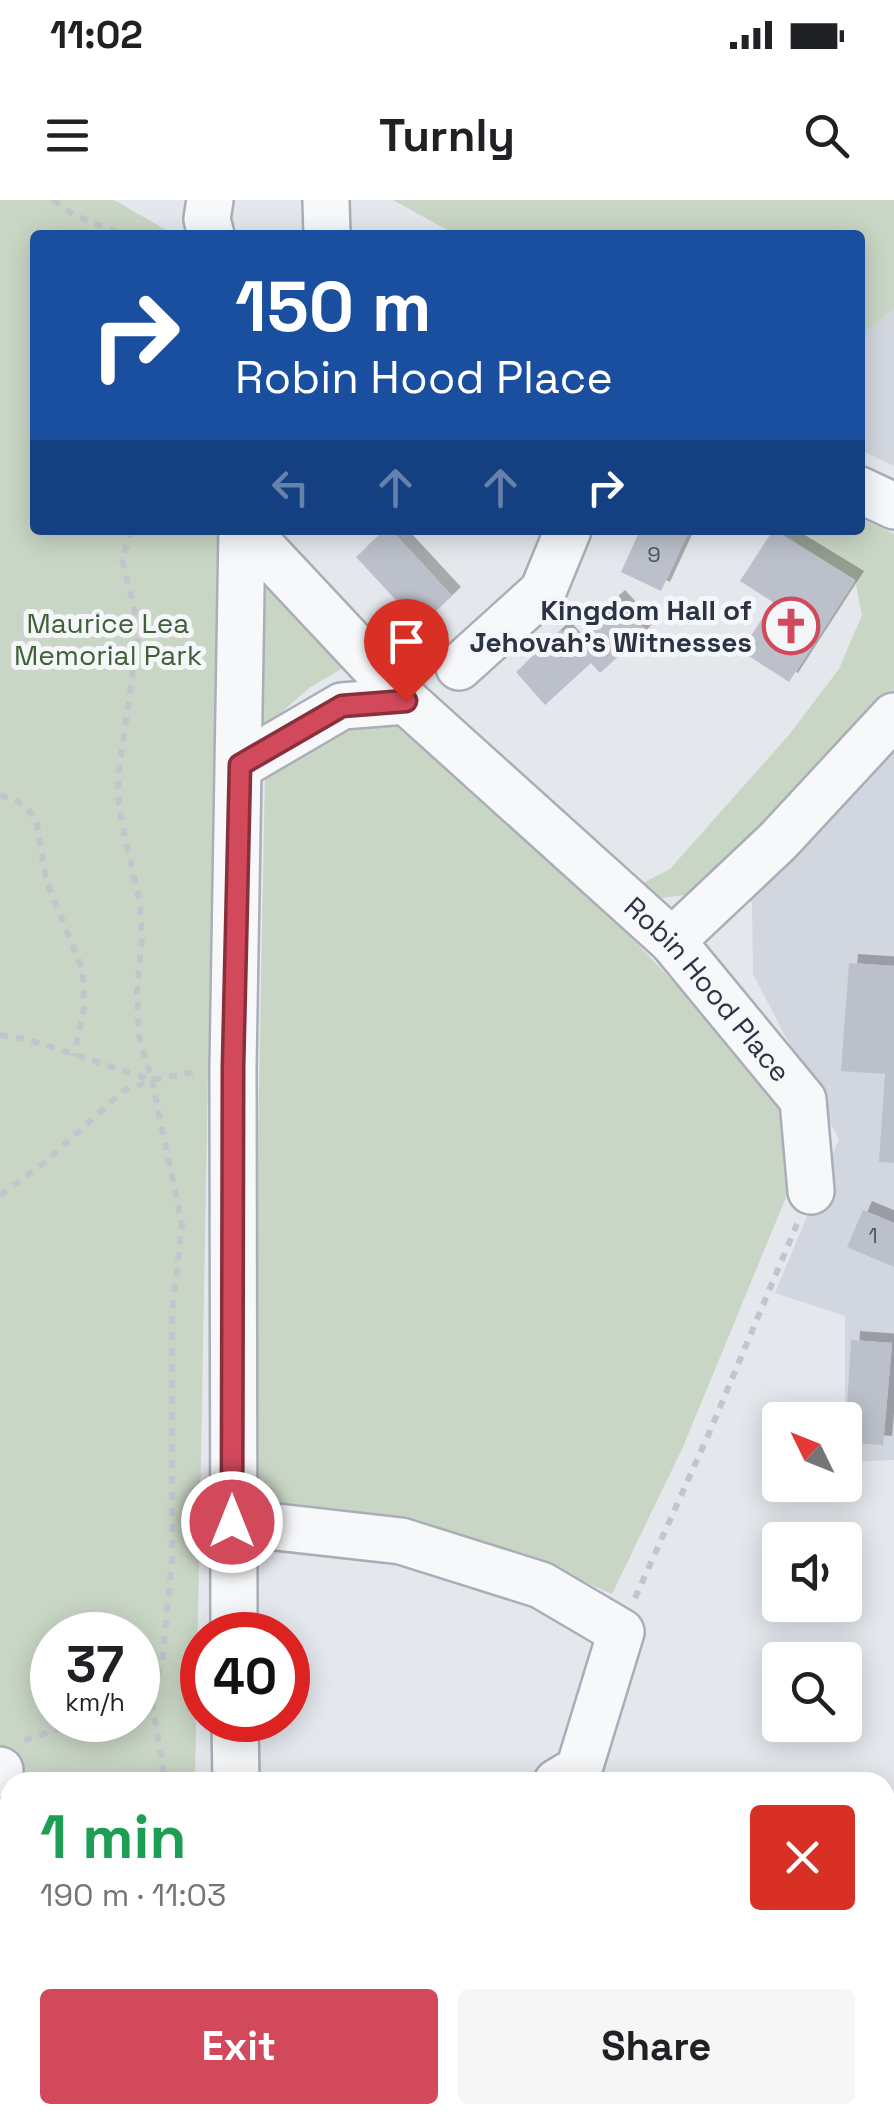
<!DOCTYPE html>
<meta charset="utf-8">
<style>
:root{--surface:#fff;--page:#f6f6f6;--text:#202124;--muted:#757577;--accent:#d1495b}
body{margin:0;font-family:"Space Grotesk",sans-serif;background:var(--page);color:var(--text);height:100vh;display:flex;flex-direction:column;font-size:38px;white-space:nowrap}
*{box-sizing:border-box;margin:0}
p{font-size:32px;color:var(--muted)}
.icon{flex:none;width:55px;height:55px;fill:none;stroke:currentColor;stroke-width:2;stroke-linecap:round;stroke-linejoin:round}
.map{position:relative;flex:1;overflow:hidden}
.panel{position:absolute;left:0px;top:1572px;width:895px;height:352px;display:flex;flex-direction:column;background:var(--surface);border-radius:30px 30px 0 0;box-shadow:0 5px 25px #0003}
.panel>*{flex:none}
.banner{position:absolute;left:30px;top:30px;width:835px;height:305px;border-radius:10px;box-shadow:0 5px 25px #0003;background:#1a4fa0;color:#fff;overflow:hidden}
.needle{width:65px;rotate:313deg}
.buttons{position:absolute;left:762px;top:1202px;display:grid;gap:20px}
.buttons a{display:grid;place-items:center;width:100px;height:100px;border-radius:10px;background:var(--surface);box-shadow:0 5px 25px #0003;font-size:50px}
.speed{position:absolute;left:30px;top:1412px;display:flex;gap:20px;font-size:50px;font-weight:700;text-align:center}
.speed>*{display:grid;place-content:center;width:130px;height:130px;border-radius:50%;background:var(--surface);box-shadow:0 5px 25px #0003;line-height:1}
.speed small{font-size:25px;font-weight:400}
.speed .limit{border:15px solid #d22;background:#fff;color:#111}
.pin{position:absolute;display:grid;place-items:center;width:85px;height:85px;color:#fff;margin:-102px -42px;border-radius:50% 50% 50% 0;rotate:-45deg;box-shadow:0 0 10px #0007}
.pin .icon{rotate:45deg}
.me{position:absolute;width:110px;margin:-55px;rotate:0deg;stroke-linejoin:round;filter:drop-shadow(0 0 8px #0008)}
.turn{display:flex;align-items:center;gap:35px;height:210px;padding:0 40px;font-size:45px}
.turn .icon{width:130px;height:130px;stroke-width:2.5}
.turn b{display:block;font-size:70px;line-height:85px}
.lanes{display:flex;align-items:center;height:95px;padding:0 40px;background:#0003;justify-content:center;gap:50px;direction:ltr}
.lanes .off{opacity:.35}
.round{display:grid;place-items:center;flex:none;width:105px;height:105px;border-radius:10px;background:var(--page)}
.head{display:flex;align-items:center;justify-content:space-between;height:170px;padding:0 40px}
h1{font-size:60px;font-weight:700;line-height:75px;color:#1e9e55}
.button{display:flex;gap:20px;margin-top:auto;padding:20px 40px}
.button a{flex:1;height:115px;border-radius:10px;background:var(--accent);color:#fff;font-size:40px;font-weight:700;line-height:115px;text-align:center}
.button a+a{background:var(--page);color:var(--text)}
.status{display:flex;justify-content:space-between;align-items:center;height:70px;padding:0 50px;background:var(--surface);direction:ltr}
.status svg{height:28px;fill:currentColor}
header{display:flex;justify-content:space-between;align-items:center;height:130px;padding:0 40px;background:var(--surface);font-size:45px;font-weight:700}
.map>svg:first-child{display:block}
.built{fill:#d2d6de}
.green{fill:#c9d6c5;fill-rule:evenodd}
.building{fill:#bbc0ca;filter:url(#shadow)}
.lines{fill:none;stroke-linecap:round;stroke-linejoin:round}
.minor-casing{stroke:#a9aeb7;stroke-width:50}
.path{stroke:#c2c5cb;stroke-width:6;stroke-dasharray:8 8;stroke-linecap:butt}
.minor{stroke:#f7f8fa;stroke-width:45}
.route-casing{stroke:#882f3b;stroke-width:25}
.route{stroke:#d1495b;stroke-width:18}
.labels{text-anchor:middle;dominant-baseline:central;stroke-width:10;stroke-linejoin:round;paint-order:stroke}
.number-label{font-size:22px;fill:#4f5766}
.poi-label{font-size:28px;font-weight:bold;fill:#2b3445;stroke:#f4f6f9;text-anchor:end}
.park-label{font-size:28px;fill:#3f6138;stroke:#f4f6f9}
.street-label{font-size:28px;fill:#2b3445;stroke:#f4f6f9}
</style>
<div class="status"><b>11:02</b><svg viewBox="0 0 49 12"><path d="M0 12V9h3v3zM5 12V6h3v6zM10 12V3h3v9zM15 12V0h3v12zM26 1h20v11H26zM47 4h2v5h-2z"/></svg></div>
<header><svg class="icon" aria-label="menu" viewBox="0 0 24 24"><path d="M4 6h16M4 12h16M4 18h16"/></svg>Turnly<svg class="icon" aria-label="search" viewBox="0 0 24 24"><circle cx="10" cy="10" r="6"/><path d="M15 15l6 6"/></svg></header>
<div class="map">
<svg width="894" height="1924" viewBox="0 0 894 1924">
<defs>
<filter id="shadow"><feDropShadow dx="9" dy="-9" stdDeviation="0" flood-color="#0004"/></filter>
</defs>
<rect width="100%" height="100%" fill="#e4e7ec"/>
<path class="built" d="M894 110V266L860 250V135Z
M894 487V1260L845 1262V1116L775 1093 839 939 753 774 752 703 722 672 879 508Z"/>
<path class="green" d="M0 0H114L175 35H35V330H218L195 1582H10V1915H189V1924H0ZM52 1435H138V1520H52Z
M393 0H894V110L860 135V35H456Z
M860 318 894 334V487L879 508 722 672 692 694 661 698 639 685 670 669 788 536 839 469 862 415 855 380 777 330H860Z
M259 386H284L353 462 309 488 255 536Z
M402 521 569 670 780 897 794 978 683 1247 612 1394 537 1361 251 1307 265 574 344 525Z"/>
<path class="building" d="M385 330H391L452 396 420 426 356 357Z
M640 330H677L687 335 661 391 621 372Z
M773 330 855 380 789 482 741 451 773 402 740 381Z
M616 399 646 431 600 473 591 463 545 505 516 472 561 430 571 441Z
M849 763 894 766V963L879 962 885 874 841 871Z
M863 1010 894 1023V1067L847 1047Z
M851 1140 892 1143 883 1245 845 1242Z"/>
<g class="lines">
<g class="minor-casing">
<g id="minor">
<path d="M210 0 207 19 211 35"/>
<path d="M326 0 327 35"/>
<path d="M860 290 894 306"/>
<path id="s1" d="M246 330 406 501 672 741 803 900 811 991"/>
<path d="M459 467 543 391 568 330"/>
<path d="M241 565 342 506 406 501"/>
<path d="M672 741 778 641 894 516"/>
<path d="M232 1322 401 1341 541 1385 621 1432 579 1569 557 1582"/>
<path d="M234 1435 233 867 242 330"/>
<path d="M235 1520 236 1582"/>
<path d="M0 1570V1574"/>
<path d="M0 1646 10 1680"/>
<path d="M75 1915 78 1924"/>
<path d="M778 1916 894 1918"/>
<path d="M227 1924V1915"/>
</g>
</g>
<path class="path" d="M53 0 74 15 124 35
M132 330 122 359 139 428 118 578 119 609 140 704 142 738 137 791 139 837 152 880
M0 595 18 601 36 618 46 680 83 771 84 808 74 856
M0 835 33 841 152 880 196 872
M0 995 43 964 123 891 152 880 182 1025 172 1112V1359L163 1454 152 1501
M635 1398 710 1231 797 1024
M138 1506 152 1501 165 1582
M24 1540 90 1520
M163 1915V1924"/>
<use href="#minor" class="minor"/>
</g>
<g class="lines">
<g class="route-casing">
<path id="route" d="M232 1322 233 867 240 565 342 506 406 501"/>
</g>
<use href="#route" class="route"/>
</g>
<defs>
<g id="church-ring" transform="scale(2.875)"><circle r="9.5" fill="#f4f6f9" stroke="#d1495b" stroke-width="1.5"/><path d="M-1.2-6h2.4v3.5h3.3v2.4h-3.3V6h-2.4V-.1h-3.3v-2.4h3.3Z" fill="#d1495b"/></g>
</defs>
<g fill-rule="evenodd">
<use href="#church-ring" x="791" y="426"/>
</g>
<g class="labels">
<g class="number-label">
<text x="654" y="354">9</text>
<text x="873" y="1035">1</text>
</g>
<g class="poi-label">
<text x="752" y="410">Kingdom Hall of<tspan x="752" dy="32">Jehovah's Witnesses</tspan></text>
</g>
<g class="park-label">
<text x="108" y="423">Maurice Lea<tspan x="108" dy="32">Memorial Park</tspan></text>
</g>
<g class="street-label">
<text stroke="none"><textPath href="#s1" startOffset="652">Robin Hood Place</textPath></text>
</g>
</g>
</svg>
<div class="buttons">
<a><svg class="needle" viewBox="-14 -14 28 28"><path d="M0-13l5 13h-10z" fill="#e53935"/><path d="M0 13l5-13h-10z" fill="#757577"/></svg></a>
<a><svg class="icon" aria-label="sound" viewBox="0 0 24 24"><path d="M4 9h4l5-4v14l-5-4H4zM17 9q2 3 0 6"/></svg></a>
<a><svg class="icon" aria-label="search" viewBox="0 0 24 24"><circle cx="10" cy="10" r="6"/><path d="M15 15l6 6"/></svg></a>
</div>
<div class="speed"><div>37<small>km/h</small></div><div class="limit">40</div></div>
<div class="pin" style="left:406px;top:501px;background:#d93025"><svg class="icon" aria-label="arrive" viewBox="0 0 24 24"><path d="M6 21V4h12l-3 4 3 4H6"/></svg></div>
<svg class="me" style="left:232px;top:1322px" viewBox="-20 -20 40 40"><circle r="17" fill="#d1495b" stroke="#fff" stroke-width="3"/><path d="M0-11L8 9 0 5-8 9z" fill="#fff"/></svg>
<div class="banner">
<div class="turn"><svg class="icon" aria-label="right" viewBox="0 0 24 24"><path d="M7 20v-9h11M14 6l5 5-5 5"/></svg><div><b>150 m</b>Robin Hood Place</div></div>
<div class="lanes"><svg class="icon off" aria-label="left" viewBox="0 0 24 24"><path d="M17 20v-9H6M10 6l-5 5 5 5"/></svg><svg class="icon off" aria-label="ahead" viewBox="0 0 24 24"><path d="M12 20V5M6 11l6-6 6 6"/></svg><svg class="icon off" aria-label="ahead" viewBox="0 0 24 24"><path d="M12 20V5M6 11l6-6 6 6"/></svg><svg class="icon" aria-label="right" viewBox="0 0 24 24"><path d="M7 20v-9h11M14 6l5 5-5 5"/></svg></div>
</div>
<section class="panel">
<div class="head"><div><h1>1 min</h1><p>190 m · 11:03</p></div><a class="round" style="background:#d93025;color:#fff"><svg class="icon" aria-label="close" viewBox="0 0 24 24"><path d="M6 6l12 12M18 6L6 18"/></svg></a></div>
<div class="button"><a>Exit</a><a>Share</a></div>
</section>
</div>
